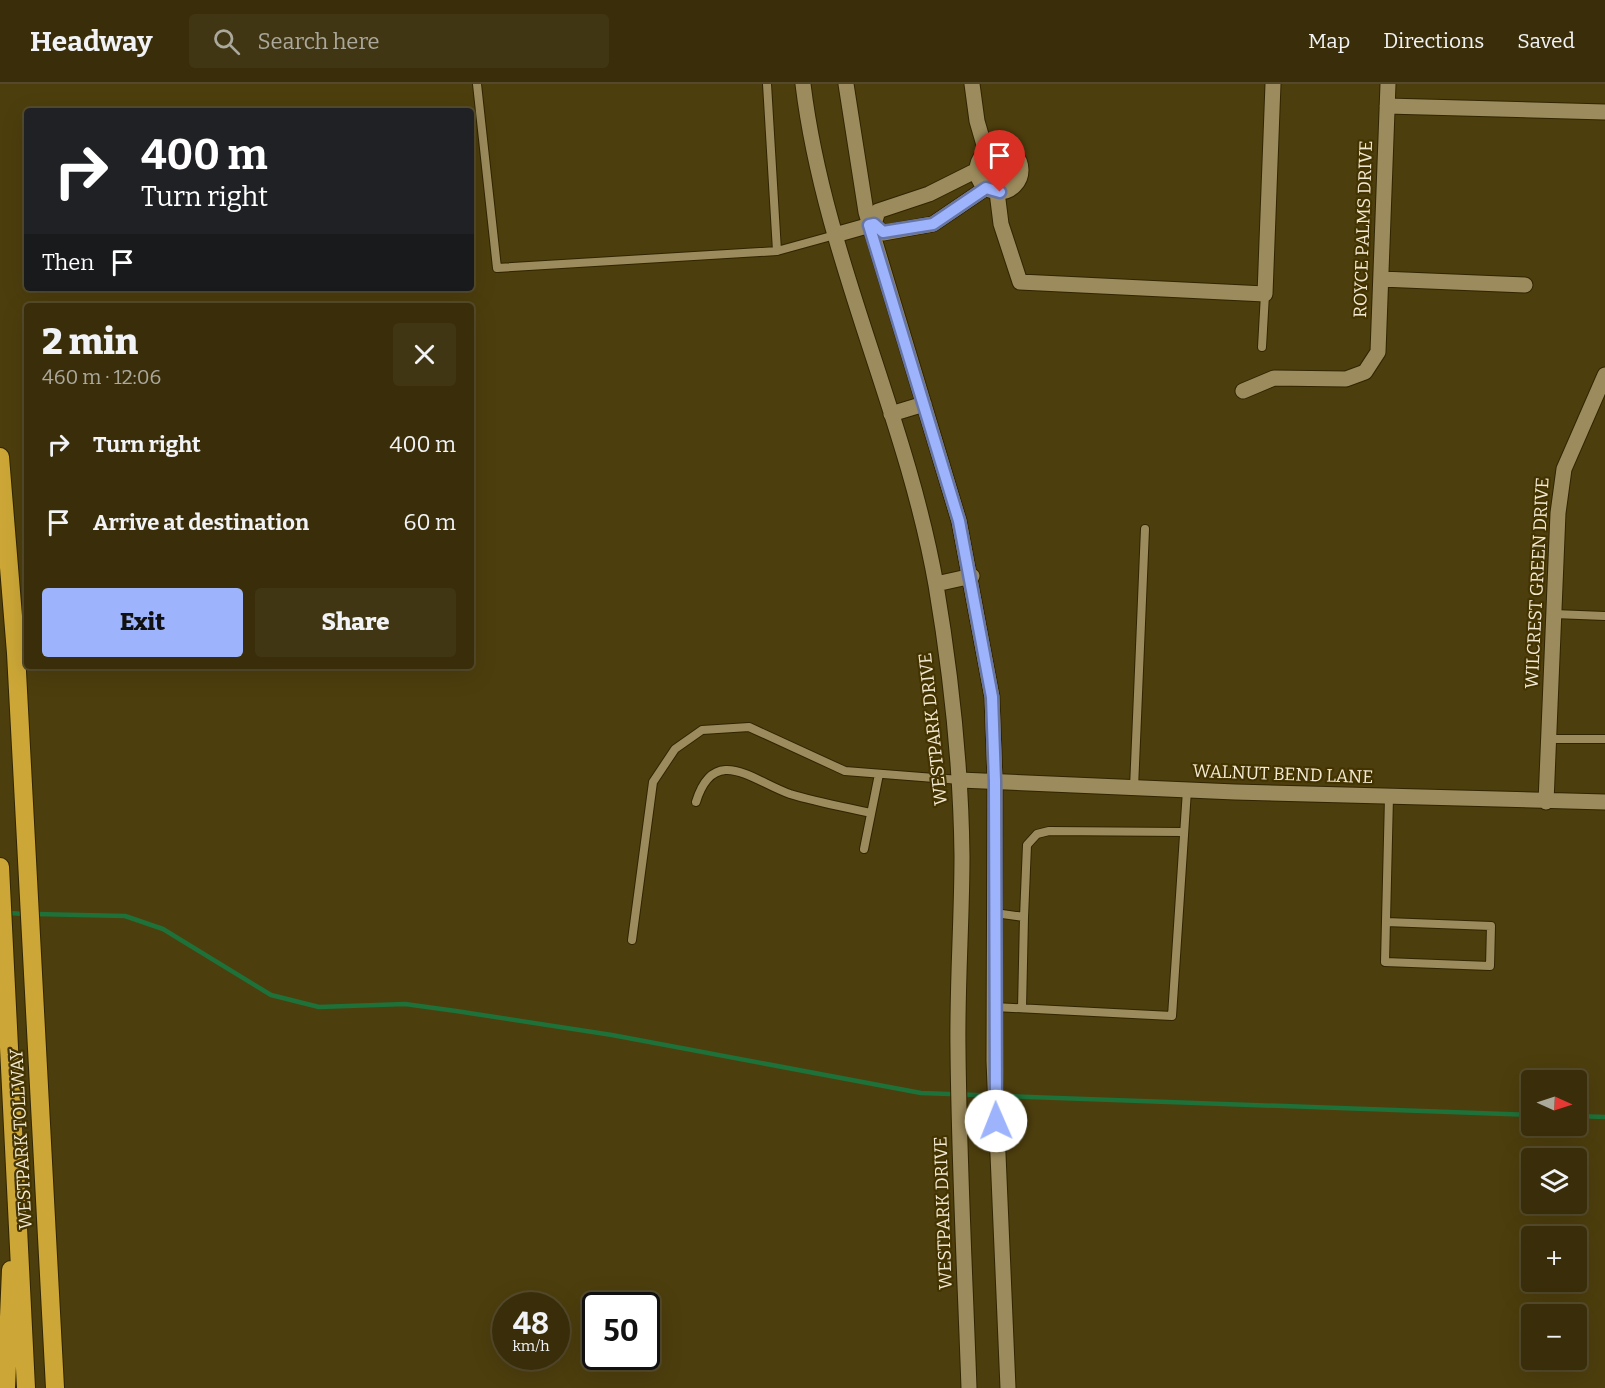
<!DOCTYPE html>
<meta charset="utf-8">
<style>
:root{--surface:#3a2e0a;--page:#413613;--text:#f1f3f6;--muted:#aba89c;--line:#544a2b;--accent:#9db4fd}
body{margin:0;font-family:Bitter,serif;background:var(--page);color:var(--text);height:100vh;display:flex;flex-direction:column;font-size:22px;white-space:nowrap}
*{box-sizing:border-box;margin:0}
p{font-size:20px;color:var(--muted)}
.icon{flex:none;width:33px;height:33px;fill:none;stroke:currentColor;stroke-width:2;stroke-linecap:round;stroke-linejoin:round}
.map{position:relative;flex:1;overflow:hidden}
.drawer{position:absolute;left:24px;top:219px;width:450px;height:366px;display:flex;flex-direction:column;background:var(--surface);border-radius:6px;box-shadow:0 6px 24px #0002,0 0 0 2px var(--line)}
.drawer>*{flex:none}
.hud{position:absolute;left:24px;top:24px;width:450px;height:183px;border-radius:6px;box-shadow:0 6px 24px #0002,0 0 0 2px var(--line);background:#202124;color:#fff;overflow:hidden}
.needle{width:39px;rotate:93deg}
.tools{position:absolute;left:1521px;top:986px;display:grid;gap:12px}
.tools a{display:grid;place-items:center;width:66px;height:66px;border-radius:6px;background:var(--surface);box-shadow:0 6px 24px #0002,0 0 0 2px var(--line);font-size:30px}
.speed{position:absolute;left:492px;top:1208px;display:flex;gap:12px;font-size:30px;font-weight:700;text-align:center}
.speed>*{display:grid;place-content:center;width:78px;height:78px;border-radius:50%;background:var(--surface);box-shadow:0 6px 24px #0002,0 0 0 2px var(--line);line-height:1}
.speed small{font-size:15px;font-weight:400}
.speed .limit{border:3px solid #111;border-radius:9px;background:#fff;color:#111}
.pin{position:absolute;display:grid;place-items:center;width:51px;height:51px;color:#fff;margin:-62px -26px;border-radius:50% 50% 50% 0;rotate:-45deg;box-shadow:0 0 6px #0007}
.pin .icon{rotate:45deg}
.me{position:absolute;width:66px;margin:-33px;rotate:359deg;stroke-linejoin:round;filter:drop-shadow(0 0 4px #0008)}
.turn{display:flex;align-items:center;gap:21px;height:126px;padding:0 18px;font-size:27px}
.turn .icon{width:78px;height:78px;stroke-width:2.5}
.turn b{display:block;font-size:42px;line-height:51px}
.then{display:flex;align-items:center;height:57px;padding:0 18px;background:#0003;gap:12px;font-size:22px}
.round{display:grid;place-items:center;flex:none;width:63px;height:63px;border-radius:6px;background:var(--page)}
.head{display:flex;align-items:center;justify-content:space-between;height:102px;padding:0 18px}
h1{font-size:36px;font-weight:800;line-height:45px}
.action{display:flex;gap:12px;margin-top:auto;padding:12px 18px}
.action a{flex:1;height:69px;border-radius:6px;background:var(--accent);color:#111;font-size:24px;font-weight:800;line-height:69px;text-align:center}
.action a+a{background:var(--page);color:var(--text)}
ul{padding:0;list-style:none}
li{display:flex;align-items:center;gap:18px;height:78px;padding:0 18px}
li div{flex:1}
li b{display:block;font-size:22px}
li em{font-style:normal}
header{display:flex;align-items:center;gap:36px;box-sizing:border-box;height:84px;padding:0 30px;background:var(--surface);border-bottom:2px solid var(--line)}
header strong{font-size:28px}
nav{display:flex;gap:33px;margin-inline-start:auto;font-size:21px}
.search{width:420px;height:54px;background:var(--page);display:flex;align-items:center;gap:15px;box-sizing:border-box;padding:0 21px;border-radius:6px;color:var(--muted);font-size:22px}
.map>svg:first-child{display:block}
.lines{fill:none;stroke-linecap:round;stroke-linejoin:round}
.stream{stroke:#1e7139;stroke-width:4.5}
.service-casing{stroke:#312501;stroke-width:10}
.minor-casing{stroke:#312501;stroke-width:17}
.tertiary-casing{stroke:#312501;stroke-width:17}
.secondary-casing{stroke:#312501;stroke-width:17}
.motorway-casing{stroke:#312501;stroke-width:20}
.service{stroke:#9c8b5c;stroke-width:8}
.minor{stroke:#9c8b5c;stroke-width:15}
.tertiary{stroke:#9c8b5c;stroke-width:15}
.secondary{stroke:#9c8b5c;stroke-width:15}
.motorway{stroke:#cca737;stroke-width:18}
.route-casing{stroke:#6675a4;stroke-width:15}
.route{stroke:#9db4fd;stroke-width:10}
.labels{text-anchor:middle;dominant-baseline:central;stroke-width:4.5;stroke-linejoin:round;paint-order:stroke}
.street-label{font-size:18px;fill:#f3ead2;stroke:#433300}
</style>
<header>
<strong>Headway</strong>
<div class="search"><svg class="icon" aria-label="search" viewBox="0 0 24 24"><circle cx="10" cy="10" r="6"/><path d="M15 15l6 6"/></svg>Search here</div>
<nav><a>Map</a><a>Directions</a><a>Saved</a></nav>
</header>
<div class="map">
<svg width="1605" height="1304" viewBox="0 0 1605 1304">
<rect width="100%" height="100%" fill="#4d3e0d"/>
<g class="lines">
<path class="stream" d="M8 829 26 830
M35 830 125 832 163 845 271 911 319 923 405 920 456 927 612 951 921 1009 1532 1031
M1576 1032 1605 1033"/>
<g class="service-casing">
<path id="service" d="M477 0 497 184 777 167
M767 0 777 167 835 151
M1262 263 1265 210
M1554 530 1605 532
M1548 655H1605
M1134 704 1145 445
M696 718C714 659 753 697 790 710 816 718 844 723 871 729
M864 765 879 690
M995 829 1024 833 1022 924
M1024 833 1027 761 1037 750 1049 747 1183 748
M1386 838 1491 842 1490 882 1385 878 1389 713
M632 856 653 698 675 665 702 646 749 643 845 687 960 696
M994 923 1172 932 1187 706"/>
</g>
<g class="minor-casing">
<path id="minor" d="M972 0 977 37 986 68
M1387 22 1605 28
M977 86a22 22 0 1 1 44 0a22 22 0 1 1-44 0Z
M997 108 1001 140 1020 198 1265 210 1273 0
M874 140 883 149 933 140 986 104
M874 140 878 127 929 110 977 86
M835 151 874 140
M1381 195 1525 201
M1243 307 1274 294 1346 295 1365 288 1378 268 1388 0"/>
</g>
<g class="tertiary-casing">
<path id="tertiary" d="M960 696 1235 708 1605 718
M1546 718 1558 429 1564 385 1605 291"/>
</g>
<g class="secondary-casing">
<path id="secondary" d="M803 0C824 173 906 330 936 501 951 590 961 681 962 772 962 836 957 901 958 965 959 1078 965 1191 969 1304
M846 0 866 128 959 437 992 613 995 697 994 977 1008 1304
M891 330 924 320
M936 500 972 492"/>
</g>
<g class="motorway-casing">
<path id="motorway" d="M0 373 16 569 55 1304
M0 783 26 1304
M6 1304 11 1186"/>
</g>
<use href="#service" class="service"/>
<use href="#minor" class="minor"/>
<use href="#tertiary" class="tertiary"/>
<use href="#secondary" class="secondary"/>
<use href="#motorway" class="motorway"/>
</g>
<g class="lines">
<g class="route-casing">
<path id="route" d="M996 1037 995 697 992 613 959 437 869 141 874 140 883 148 933 140 986 104 1000 108"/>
</g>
<use href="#route" class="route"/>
</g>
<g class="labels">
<g class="street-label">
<text transform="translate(1363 145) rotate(-88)">ROYCE PALMS DRIVE</text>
<text transform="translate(1537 499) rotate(-87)">WILCREST GREEN DRIVE</text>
<text transform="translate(933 645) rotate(-96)">WESTPARK DRIVE</text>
<text transform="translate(1283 690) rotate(2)">WALNUT BEND LANE</text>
<text transform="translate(21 1055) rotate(-93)">WESTPARK TOLLWAY</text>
<text transform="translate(943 1129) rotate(-92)">WESTPARK DRIVE</text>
</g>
</g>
</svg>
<div class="tools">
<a><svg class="needle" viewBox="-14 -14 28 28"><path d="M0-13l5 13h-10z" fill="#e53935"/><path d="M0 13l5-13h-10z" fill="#aba89c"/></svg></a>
<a><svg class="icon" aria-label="layers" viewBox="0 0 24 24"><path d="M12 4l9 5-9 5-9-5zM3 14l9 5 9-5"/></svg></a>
<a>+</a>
<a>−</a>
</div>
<div class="speed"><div>48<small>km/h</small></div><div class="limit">50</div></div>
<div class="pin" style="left:1000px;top:108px;background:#d93025"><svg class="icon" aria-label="arrive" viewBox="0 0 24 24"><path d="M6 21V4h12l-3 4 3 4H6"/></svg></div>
<svg class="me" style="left:996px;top:1037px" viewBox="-20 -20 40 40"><circle r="19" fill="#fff"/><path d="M0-13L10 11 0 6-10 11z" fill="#9db4fd"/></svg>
<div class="hud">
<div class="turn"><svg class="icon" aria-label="right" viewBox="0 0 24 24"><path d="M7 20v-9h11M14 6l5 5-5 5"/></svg><div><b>400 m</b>Turn right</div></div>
<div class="then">Then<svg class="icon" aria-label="arrive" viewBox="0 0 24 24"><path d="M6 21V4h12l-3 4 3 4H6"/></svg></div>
</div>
<section class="drawer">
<div class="head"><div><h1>2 min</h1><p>460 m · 12:06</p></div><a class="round"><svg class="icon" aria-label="close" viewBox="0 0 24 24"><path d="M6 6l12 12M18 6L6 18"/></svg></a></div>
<ul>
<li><svg class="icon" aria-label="right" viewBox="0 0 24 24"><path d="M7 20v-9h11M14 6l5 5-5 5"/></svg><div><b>Turn right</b></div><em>400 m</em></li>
<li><svg class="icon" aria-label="arrive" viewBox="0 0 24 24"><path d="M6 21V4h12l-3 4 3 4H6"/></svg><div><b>Arrive at destination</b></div><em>60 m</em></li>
</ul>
<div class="action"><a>Exit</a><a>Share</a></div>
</section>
</div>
